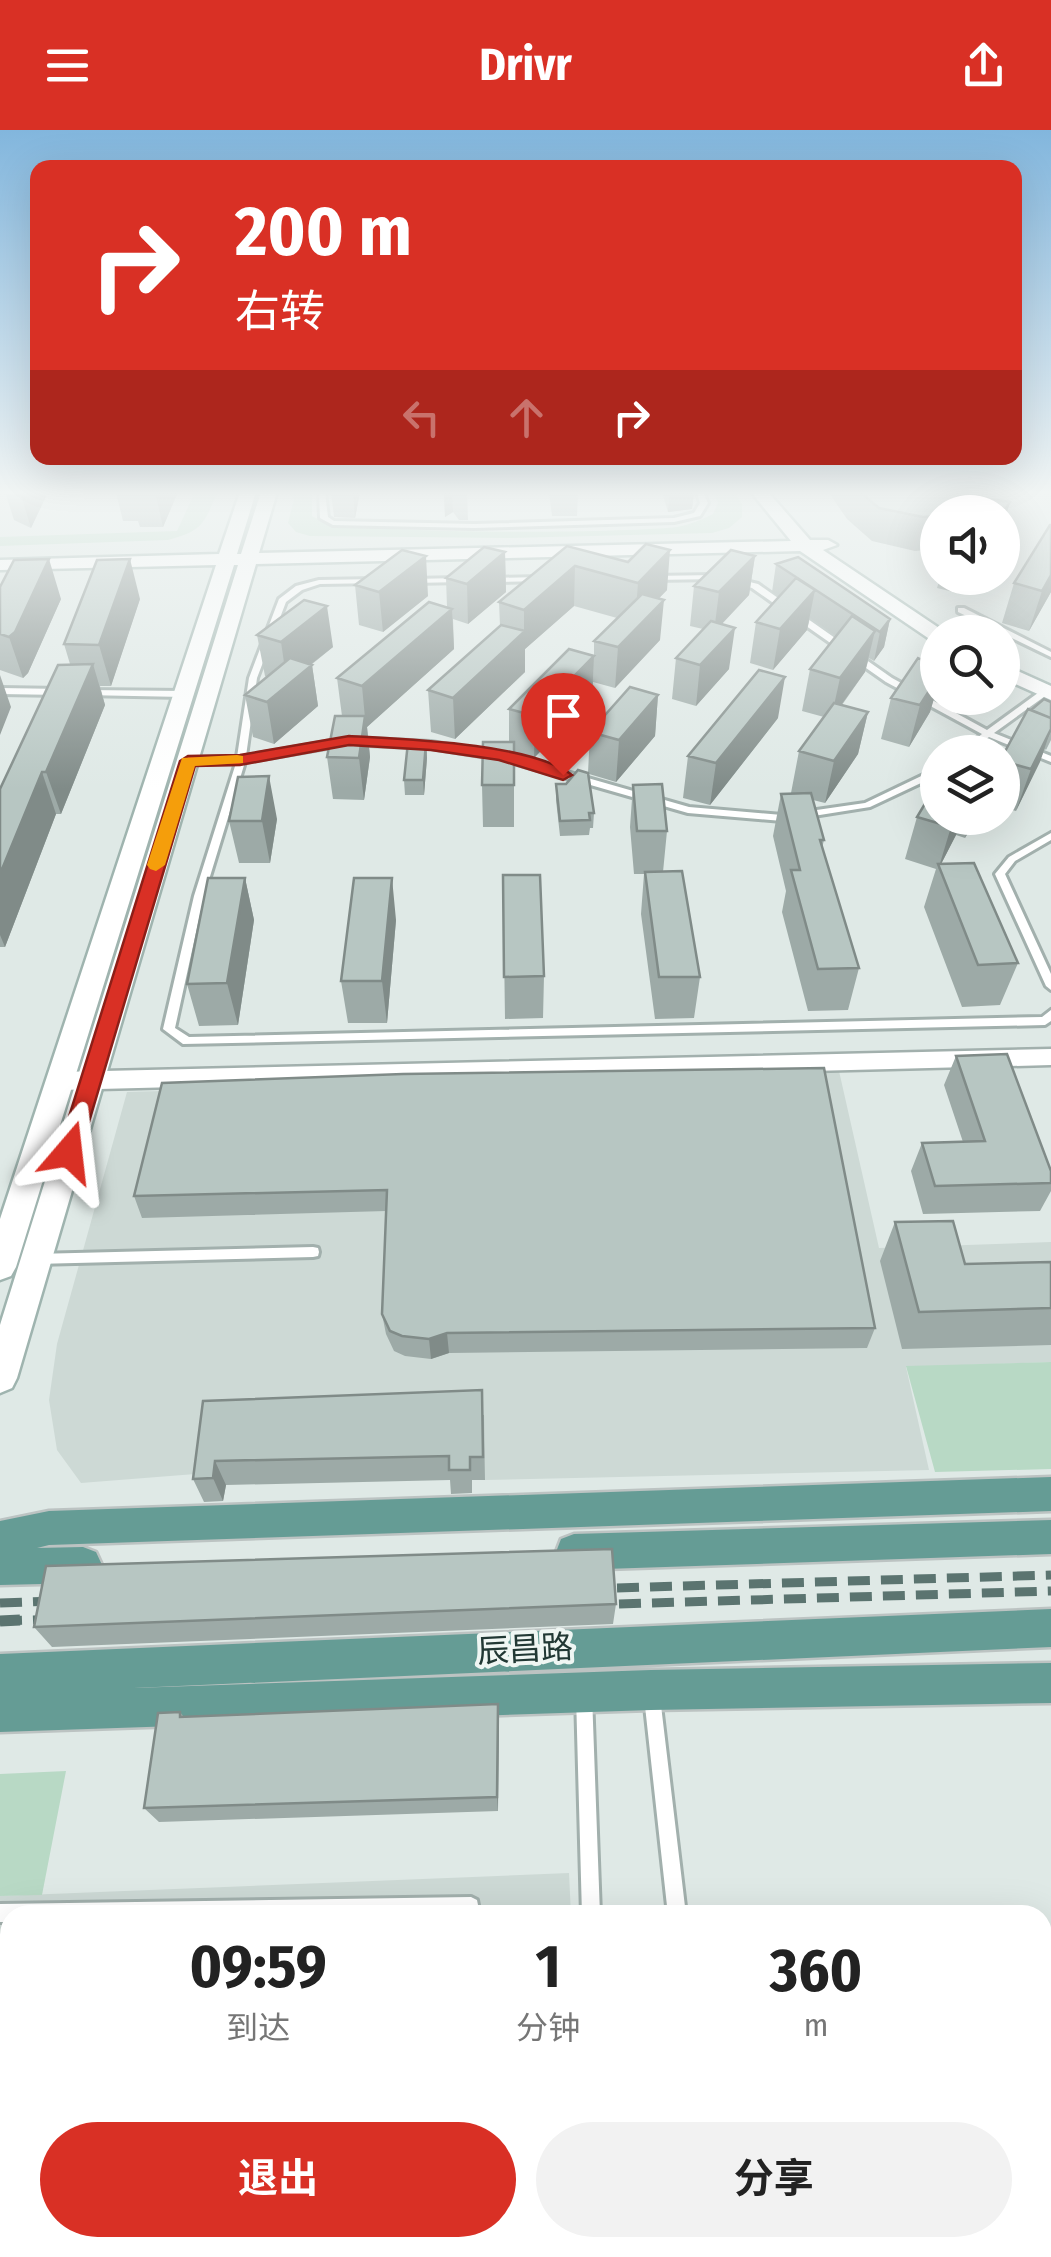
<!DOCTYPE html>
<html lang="zh">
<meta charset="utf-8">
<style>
:root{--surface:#fff;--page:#f2f2f2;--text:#222;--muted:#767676;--accent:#d93025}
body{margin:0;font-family:"Fira Sans Condensed","Noto Sans SC",sans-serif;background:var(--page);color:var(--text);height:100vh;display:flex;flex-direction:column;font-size:38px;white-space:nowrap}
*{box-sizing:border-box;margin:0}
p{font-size:32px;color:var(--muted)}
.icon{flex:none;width:55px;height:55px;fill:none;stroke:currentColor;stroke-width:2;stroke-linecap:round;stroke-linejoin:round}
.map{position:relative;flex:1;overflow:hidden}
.side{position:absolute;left:0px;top:1775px;width:1052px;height:352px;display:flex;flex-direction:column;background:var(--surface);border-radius:30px 30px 0 0;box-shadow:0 10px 40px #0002}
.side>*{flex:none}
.hud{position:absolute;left:30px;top:30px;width:992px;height:305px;border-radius:20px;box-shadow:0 10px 40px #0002;background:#d93025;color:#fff;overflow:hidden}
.tools{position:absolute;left:920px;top:365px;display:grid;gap:20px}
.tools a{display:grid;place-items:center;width:100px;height:100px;border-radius:50%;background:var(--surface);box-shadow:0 10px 40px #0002;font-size:50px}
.pin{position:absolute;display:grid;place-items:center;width:85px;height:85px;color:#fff;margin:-102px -42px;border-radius:50% 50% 50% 0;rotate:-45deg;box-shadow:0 0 10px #0007}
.pin .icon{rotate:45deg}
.me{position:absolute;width:110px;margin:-55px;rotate:17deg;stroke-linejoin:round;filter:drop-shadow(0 0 8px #0008)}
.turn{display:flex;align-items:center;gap:35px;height:210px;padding:0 40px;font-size:45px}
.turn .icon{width:130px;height:130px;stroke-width:2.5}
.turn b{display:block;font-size:70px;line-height:85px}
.lanes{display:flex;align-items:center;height:95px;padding:0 40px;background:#0003;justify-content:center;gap:50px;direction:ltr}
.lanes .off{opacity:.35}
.eta{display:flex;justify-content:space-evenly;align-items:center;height:170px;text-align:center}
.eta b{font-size:60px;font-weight:700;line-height:70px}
.button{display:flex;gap:20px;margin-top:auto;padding:20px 40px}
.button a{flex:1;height:115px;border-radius:60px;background:var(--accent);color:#fff;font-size:40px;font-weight:700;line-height:115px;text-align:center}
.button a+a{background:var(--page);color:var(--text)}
header{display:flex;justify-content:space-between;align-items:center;height:130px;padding:0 40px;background:var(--accent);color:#fff;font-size:45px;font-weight:700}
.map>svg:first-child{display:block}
.built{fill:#cdd9d5}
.green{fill:#b8d9c5}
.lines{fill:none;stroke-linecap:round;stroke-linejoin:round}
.lane-casing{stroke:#a2b0ad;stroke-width:6}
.street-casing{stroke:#a2b0ad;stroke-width:5}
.secondary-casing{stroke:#9fb4af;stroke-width:5}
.primary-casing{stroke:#bcc3c2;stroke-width:5}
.lane{fill:#fff;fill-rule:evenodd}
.street{fill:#fff;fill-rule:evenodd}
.secondary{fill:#fff;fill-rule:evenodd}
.primary{fill:#659c95;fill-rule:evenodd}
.rail-far1{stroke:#5b7470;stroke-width:9;stroke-dasharray:22 11;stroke-linecap:butt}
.rail{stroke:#5b7470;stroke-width:11;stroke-dasharray:29 15;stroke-linecap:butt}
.wall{fill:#9daaa7}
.shaded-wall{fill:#808b88}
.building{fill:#b7c6c2;stroke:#808b88;stroke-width:2.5}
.route{fill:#d93025;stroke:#8d1f18;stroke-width:2.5}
.slow{fill:#f59e0b}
.labels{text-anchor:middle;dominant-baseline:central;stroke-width:8;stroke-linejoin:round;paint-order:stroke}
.near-street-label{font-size:32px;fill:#213834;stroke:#eff6f3}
</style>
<header><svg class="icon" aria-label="menu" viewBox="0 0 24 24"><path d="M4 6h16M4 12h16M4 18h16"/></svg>Drivr<svg class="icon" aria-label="share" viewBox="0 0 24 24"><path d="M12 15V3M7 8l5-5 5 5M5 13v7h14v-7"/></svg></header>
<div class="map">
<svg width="1051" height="2127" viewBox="0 0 1051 2127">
<rect width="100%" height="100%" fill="#dfe9e6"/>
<path class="built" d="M839 941 879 1118 1051 1112V1232L906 1237 929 1340 485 1350 484 1286 208 1343 81 1353 57 1320 49 1270 57 1214 127 962Z
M569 1743 571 1785H10V2118H590V2127H0V1766Z"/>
<path class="green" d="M195 362H218C203 393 205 400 168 410L0 416V407L177 401Z
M287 362H312V386C339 407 628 403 677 397 689 395 701 390 713 384L718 373 713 362H734L742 374V387L729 398 712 403 510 408 310 406 296 402 288 393 294 369Z
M1051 1232V1339L935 1342 906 1236Z
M66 1641 42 1765 0 1766V1644Z"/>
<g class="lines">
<g class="lane-casing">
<path id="lane" d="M319 362H325L328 387 334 391 474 394 674 388 694 383 700 373 697 362H703L708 373 700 386 674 392 474 398 333 395 320 388Z
M716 445H719V449L651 450 647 448 651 446Z
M541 447 545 449 544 451 491 452 487 450 491 448Z
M461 448 465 450 464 452 411 453 407 451 411 449Z
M733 448 758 454 892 548 987 600 1042 560H1048V564L994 603 1051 626V632L989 607 968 622H959L982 604 886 552 752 458 733 452Z
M376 449 380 451 379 453 320 454 302 460 286 472 257 548 246 626 349 608 431 612 504 624 689 677 782 685 865 673 938 638V645L870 677 782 691 688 683 500 629 431 618 349 614 245 632 204 766 175 898 189 907 1042 887 1051 880V891L1045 895 183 914 163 899 194 766 236 633 184 634 179 631 184 628 237 627 249 548 279 469 296 456 319 450Z
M958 478H964L1051 522V527L958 482Z
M0 558 62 559 66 562 62 565 0 564Z
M87 560 184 561 188 564 184 567 84 565V561Z
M1051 703V710L1015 731 1005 744 1051 844V860L1046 856 995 744 1009 727Z
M313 1117 318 1118 319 1122 318 1126 313 1127 35 1134 30 1133 28 1129 30 1125 35 1124Z
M584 1557 590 1559 592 1565 600 1785H582L576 1565 578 1559Z
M652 1559 658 1561 660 1567 686 1785H668L644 1567 646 1561Z
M471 1767 477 1770 480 1785H10V1792H0V1774Z
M10 2037V2068L3 2065C0 2056 0 2049 3 2040Z
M592 2118H612V2127H592Z"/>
</g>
<g class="street-casing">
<path id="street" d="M1051 919V935L60 960 48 951 60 942Z"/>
</g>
<g class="secondary-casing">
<path id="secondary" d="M240 362H256L237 424H241L261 362H277L259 423 791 411 751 362H768L810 410H828L837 415 823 420 945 502H938V512L931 510 800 421 256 434 17 1248 12 1258 0 1263V1195L238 435H234L16 1137 11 1146 0 1150V1089L216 435 0 440V430L219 424Z
M1002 534 1051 556V570L1002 548Z"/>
</g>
<g class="primary-casing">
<path id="primary" d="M1051 1347V1381L49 1415 37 1418 83 1417 96 1422 102 1435 96 1448 83 1453 0 1455V1391L49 1381Z
M1051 1390V1424L574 1440 561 1435 556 1422 561 1409 574 1404Z
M1051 1479V1517L134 1558 651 1540 1051 1533V1573L651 1580 0 1602V1524Z"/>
</g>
<use href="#lane" class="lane"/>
<use href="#street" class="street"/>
<use href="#secondary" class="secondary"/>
<use href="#primary" class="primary"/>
<path class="rail-far1" d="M617 1458 1051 1445
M0 1473 55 1471
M586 1475 1051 1461
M0 1491 61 1489"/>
<path class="rail" d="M0 1491 20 1490"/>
</g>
<path class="wall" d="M5 362H48L31 398 14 390Z
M116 362H178L163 397H140L138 391H123Z
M331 362H360L355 388 334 387Z
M444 362H467L468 390H459L453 382 445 387Z
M549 362H578L577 386H552Z
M662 362H694L692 379 668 382Z
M823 362H981L978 367 957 363 981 376 1010 372 1002 398V382H938V419L915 421 872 411 847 389 829 363Z
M567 416 667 460 659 468 660 510 615 558 593 552 592 568 534 628 514 622V697H483L482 655 509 612V579L594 526V511L617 488 574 476 525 519V542L455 609 431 602 428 560 500 496 499 472Z
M505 422 506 462 468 494 453 489 454 519 367 597 370 627 364 670 333 669 327 627 342 586 337 548 447 477 446 448Z
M755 426 749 465 722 494 729 539 696 576 672 569 676 528 703 499 690 496 694 456Z
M776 434 890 489 884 517 874 531 869 528 865 542 842 575 868 582 858 624 825 673 813 670 824 710 822 718 859 838 848 880 808 881 782 782 786 761 773 706 781 664 791 663 799 621 824 587 802 581 810 539 836 506 810 488 807 500 773 540 750 533 756 492 779 467 772 462Z
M940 448H973L962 464 937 458Z
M1014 453 1051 462 1029 501 1002 493Z
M355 455 428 466 383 502 359 495Z
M0 457 61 469 28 543 23 548 0 540Z
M140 469 111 556H100L105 575 61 684H56L5 817H0V659L70 534 64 514Z
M257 505 333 517 311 535H312L318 576 274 614 253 607 245 565 266 547 265 546Z
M938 516 939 568 937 570 934 568 930 582 909 617 881 609 891 568 921 530Z
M658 565 655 606 616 652 589 644 594 683 593 698H590L589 705 560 706 556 670V654H566L588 643 590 602Z
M1051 572V610L1046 620 1045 619 1016 681 1002 677V627L1031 580Z
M778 588 710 675 683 668 688 626Z
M426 612 427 628 424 665H405L404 650Z
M633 655 667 701 663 742 700 847 694 888 655 889 641 784 644 744H634L630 697Z
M917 687 976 688 965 708 956 705 941 734 1018 833 1000 875 962 877 924 777 936 739 905 729Z
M277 689 270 733H239L229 691Z
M503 745 544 846 543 888 505 889Z
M245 748 254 790 238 895 199 896 187 854Z
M396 790 387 893H348L341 851Z
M956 926 1051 1041V1061L1040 1081 923 1084 911 1041 922 1013 963 1012 944 955Z
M162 953 875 1198 867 1218 449 1223 431 1229 405 1226 394 1221 386 1204 382 1184 386 1081 142 1088 134 1066Z
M895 1092 965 1134 1051 1132V1215L902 1219 880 1131Z
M203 1271 484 1285 485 1350H472V1363L451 1364 450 1350 226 1355 223 1371 204 1372 193 1349Z
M616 1474 613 1494 52 1517 34 1497Z
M498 1574V1681L159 1692 144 1678 180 1582 184 1587Z
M1042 2055H1051V2127H636L635 2118H1042Z"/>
<path class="shaded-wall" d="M20 362H48L31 398Z
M155 362H178L163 397Z
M353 362H360L355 388Z
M444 362H452L453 382 445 387Z
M670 362H694L692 379 668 382Z
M1010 372 1002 398V384Z
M670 420 667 460 635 493 638 453Z
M505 422 506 462 468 494 467 454Z
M426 426 428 466 383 502 379 462Z
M755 426 749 465 714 502 719 462Z
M49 429 61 469 28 543 23 548 9 507Z
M130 429 140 469 111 556 99 515Z
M575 436 574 476 525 519V542L455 609 453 568 524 502V480Z
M1051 445V462L1029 501 1042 461Z
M966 448H973L962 464Z
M815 460 807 500 773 540 780 499Z
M664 470 660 510 615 558 618 517Z
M327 476 333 517 287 553 281 512Z
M452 479 454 519 367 597 370 627 364 670 359 628 365 588 362 556Z
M890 489 884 517 874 531 880 502Z
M735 498 729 539 696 576 700 535Z
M875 501 865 542 831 589 840 548Z
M594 526 592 568 534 628 535 586Z
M93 534 105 575 61 684 46 642Z
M312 535 318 576 274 614 267 572Z
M0 545 11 577 0 605Z
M785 547 778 588 710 675 716 633Z
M938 547V555L930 582 909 617 920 575Z
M658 565 655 606 616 652 619 610Z
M868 582 858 624 825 673 834 631Z
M1051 599 1040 632 1016 681 1031 639Z
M426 612 427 628 424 665 423 650Z
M42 642 56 684 5 817 0 805V744Z
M269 646 277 689 270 733 262 691Z
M957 688H962L956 705 938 740 951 697Z
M971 688H976L965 708Z
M245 748 254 790 238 895 227 853Z
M392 748 396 790 387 893 382 851Z
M447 1203 449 1223 431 1229 429 1209Z
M215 1331 226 1355 223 1371 213 1348Z
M498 1574 499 1591 498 1681 497 1667Z"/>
<path class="building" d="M860 362H954L981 376 986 368 1010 372 1002 384 938 382V386L923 387 879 378Z
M1050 395H1051V445L1042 461 1014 453Z
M646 414 670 420 638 453 575 436 524 480 499 472 567 416 628 432Z
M484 417 505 422 467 454 446 448Z
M402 420 426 426 379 462 355 455Z
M731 420 755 426 719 462 694 456Z
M798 427 890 489 880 502 776 434Z
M49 429 15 502 9 507 0 504V457L14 430Z
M130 429 99 515 64 514 97 430Z
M796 448 815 460 780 499 756 492Z
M642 464 664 470 618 517 594 511Z
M304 470 327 476 281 512 257 505Z
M429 472 452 479 362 556 337 548Z
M852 486 875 501 840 548 810 539Z
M711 491 735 498 700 535 676 528Z
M501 495 525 501 453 568 428 560Z
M932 513 938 516V537L922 528Z
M569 519 594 526 535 586 509 579Z
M290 528 312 535 267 572 245 565Z
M918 528 938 538V547L920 575 891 568Z
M93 534 46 642H42L0 744V659L58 535Z
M759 540 785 547 716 633 688 626Z
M630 557 658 565 619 610 590 602Z
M1044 569 1051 572V588L1031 580Z
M834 573 868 582 834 631 799 621Z
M1028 579 1051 588V599L1031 639 1002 631V627Z
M335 586H365L359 628 327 627Z
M408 612H426L423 650H404Z
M483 612H514V655H482Z
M578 640 588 643 594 683H589L590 690 560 691 556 654H566Z
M269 646 262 691H229L238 647Z
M662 654 667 701H637L633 655Z
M938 661V688H957L951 697 917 687 932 662Z
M811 663 824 710H820L859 838 818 839 791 740H800L781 664Z
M974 733 1018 833 978 835 938 734Z
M682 741 700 847H659L645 742Z
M503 745H540L544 846 504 847Z
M208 748H245L227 853 187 854Z
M354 748H392L382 851H341Z
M1007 924 1051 1041V1053L935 1056 922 1013 985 1011 956 926Z
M824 938 875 1198 447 1203 429 1209 402 1206 390 1201 382 1184 387 1060 134 1066 162 953 403 944Z
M953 1091 965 1134 1051 1132V1178L919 1182 895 1092Z
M482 1260 483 1327H470V1340H449V1326L215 1331 213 1348 193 1349 203 1271Z
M612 1419 616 1474 34 1497 46 1436Z
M498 1574 497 1667 144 1678 158 1583 180 1582V1587Z
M1042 2056H1051V2127H642L641 2118H1042Z
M0 2118H551L552 2127H0Z"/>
<linearGradient id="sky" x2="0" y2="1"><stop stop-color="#82b6dd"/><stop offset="0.55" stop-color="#f1f5f4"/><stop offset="1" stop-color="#f1f5f4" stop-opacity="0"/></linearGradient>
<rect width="1051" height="659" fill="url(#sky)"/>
<path class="route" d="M349 606C402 609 531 613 572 645L563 650 499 630 431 620 349 615 240 635 195 636 80 1022 77 1028H61L58 1022 180 631 188 626 240 625Z"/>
<path class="slow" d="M237 625 243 626V633L195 636 165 735 156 741 150 739 147 735 182 628Z"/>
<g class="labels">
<g class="near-street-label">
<text transform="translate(525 1519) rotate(-3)">辰昌路</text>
</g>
</g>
</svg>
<div class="tools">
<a><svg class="icon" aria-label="sound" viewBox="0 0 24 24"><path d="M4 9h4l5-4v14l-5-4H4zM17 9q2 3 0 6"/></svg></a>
<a><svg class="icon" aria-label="search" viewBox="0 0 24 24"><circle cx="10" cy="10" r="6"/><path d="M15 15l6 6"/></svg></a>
<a><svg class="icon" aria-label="layers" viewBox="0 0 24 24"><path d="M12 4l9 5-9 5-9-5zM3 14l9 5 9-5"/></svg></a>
</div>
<div class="pin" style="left:563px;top:645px;background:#d93025"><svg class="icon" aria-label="arrive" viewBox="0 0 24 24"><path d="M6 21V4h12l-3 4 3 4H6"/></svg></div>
<svg class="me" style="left:69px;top:1022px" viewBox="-20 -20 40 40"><path d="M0-17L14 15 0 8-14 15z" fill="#d93025" stroke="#fff" stroke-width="4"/></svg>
<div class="hud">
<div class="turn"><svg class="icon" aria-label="right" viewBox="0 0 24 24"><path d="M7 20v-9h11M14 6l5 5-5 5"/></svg><div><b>200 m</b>右转</div></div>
<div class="lanes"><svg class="icon off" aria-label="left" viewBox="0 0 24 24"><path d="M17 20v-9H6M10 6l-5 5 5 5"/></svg><svg class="icon off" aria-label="ahead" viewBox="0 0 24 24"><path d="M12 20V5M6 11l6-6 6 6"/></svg><svg class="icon" aria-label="right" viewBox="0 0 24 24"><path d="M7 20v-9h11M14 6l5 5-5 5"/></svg></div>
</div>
<section class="side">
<div class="eta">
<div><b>09:59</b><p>到达</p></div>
<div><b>1</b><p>分钟</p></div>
<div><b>360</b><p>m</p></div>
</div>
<div class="button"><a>退出</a><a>分享</a></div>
</section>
</div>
